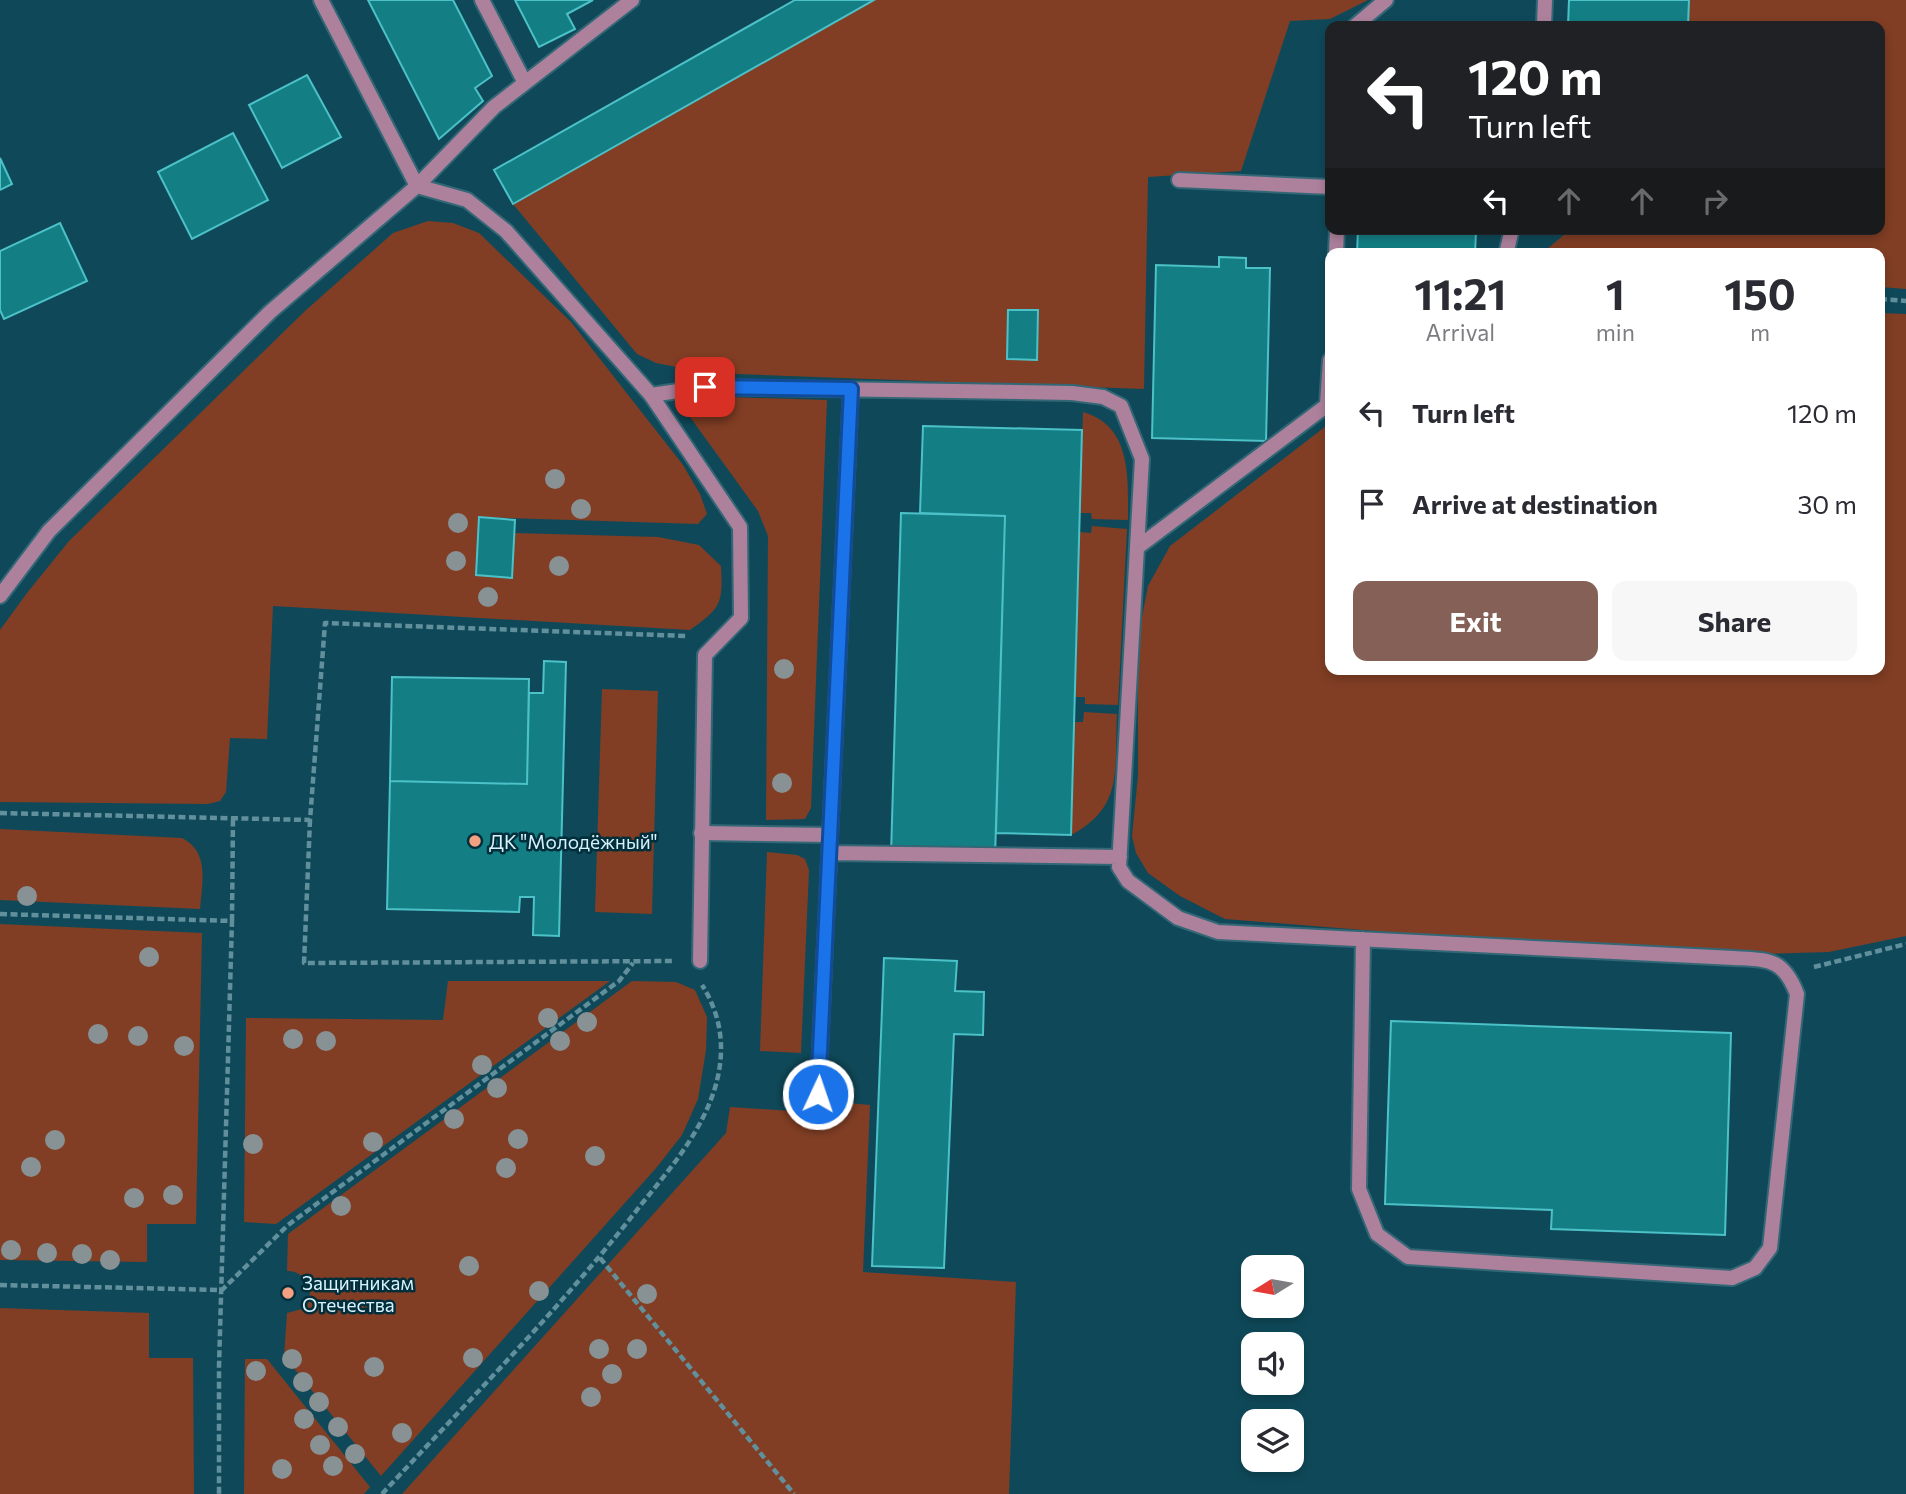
<!DOCTYPE html>
<meta charset="utf-8">
<style>
:root{--surface:#fff;--page:#f7f7f7;--text:#2b2b33;--muted:#7c7c81;--accent:#856056}
body{margin:0;font-family:Commissioner,sans-serif;background:var(--page);color:var(--text);height:100vh;display:flex;flex-direction:column;font-size:26px;white-space:nowrap}
*{box-sizing:border-box;margin:0}
p{font-size:23px;color:var(--muted)}
.icon{flex:none;width:38px;height:38px;fill:none;stroke:currentColor;stroke-width:2;stroke-linecap:round;stroke-linejoin:round}
.map{position:relative;flex:1;overflow:hidden}
.side{position:absolute;left:1325px;top:248px;width:560px;height:427px;display:flex;flex-direction:column;background:var(--surface);border-radius:14px;box-shadow:0 4px 10px #0003}
.side>*{flex:none}
.hud{position:absolute;left:1325px;top:21px;width:560px;height:214px;border-radius:14px;box-shadow:0 4px 10px #0003;background:#202124;color:#fff;overflow:hidden}
.needle{width:46px;rotate:259deg}
.buttons{position:absolute;left:1241px;top:1255px;display:grid;gap:14px}
.buttons a{display:grid;place-items:center;width:63px;height:63px;border-radius:14px;background:var(--surface);box-shadow:0 4px 10px #0003;font-size:35px}
.pin{position:absolute;display:grid;place-items:center;width:60px;height:60px;color:#fff;margin:-30px;border-radius:14px;box-shadow:0 4px 10px #0006}
.me{position:absolute;width:77px;margin:-38px;rotate:3deg;stroke-linejoin:round;filter:drop-shadow(0 0 5px #0008)}
.turn{display:flex;align-items:center;gap:24px;height:147px;padding:0 28px;font-size:32px}
.turn .icon{width:91px;height:91px;stroke-width:2.5}
.turn b{display:block;font-size:49px;line-height:60px}
.lanes{display:flex;align-items:center;height:66px;padding:0 28px;background:#0003;justify-content:center;gap:35px;direction:ltr}
.lanes .off{opacity:.35}
.eta{display:flex;justify-content:space-evenly;align-items:center;height:119px;text-align:center}
.eta b{font-size:42px;font-weight:700;line-height:49px}
.primary-button{display:flex;gap:14px;margin-top:auto;padding:14px 28px}
.primary-button a{flex:1;height:80px;border-radius:14px;background:var(--accent);color:#fff;font-size:28px;font-weight:700;line-height:80px;text-align:center}
.primary-button a+a{background:var(--page);color:var(--text)}
ul{padding:0;list-style:none}
li{display:flex;align-items:center;gap:21px;height:91px;padding:0 28px}
li div{flex:1}
li b{display:block;font-size:26px}
li em{font-style:normal}
.map>svg:first-child{display:block}
.green{fill:#813e24;fill-rule:evenodd}
.building{fill:#137f85;stroke:#4cc1c8;stroke-width:2}
.lines{fill:none;stroke-linecap:round;stroke-linejoin:round}
.service-casing{stroke:#336776;stroke-width:18}
.minor-casing{stroke:#336776;stroke-width:18}
.path{stroke:#618f9c;stroke-width:4.5;stroke-dasharray:7 3.5;stroke-linecap:butt}
.service{stroke:#ad819c;stroke-width:14}
.minor{stroke:#ad819c;stroke-width:14}
.tree{fill:#889294}
.route-casing{stroke:#114b97;stroke-width:18}
.route{stroke:#1a73e8;stroke-width:12}
.poi-dot{fill:#f2a081;stroke:#002e3a;stroke-width:2.5}
.labels{text-anchor:middle;dominant-baseline:central;stroke-width:5;stroke-linejoin:round;paint-order:stroke}
.poi-label{font-size:19px;fill:#d7f2fc;stroke:#002e3a;text-anchor:start}
</style>
<div class="map">
<svg width="1906" height="1494" viewBox="0 0 1906 1494">
<rect width="100%" height="100%" fill="#0f4959"/>
<path class="green" d="M874 0H1368L1330 19 1290 21 1241 171 1148 177 1144 389 708 373 656 363 637 354 513 204ZM1008 310 1038 311 1037 360 1007 359Z
M1689 0H1906V289L1880 287V254H1541L1571 229H1880V26H1688Z
M428 221 453 223 479 233 571 322 683 465 700 494 707 514 698 524 479 517 476 575 511 577 514 533 658 537 699 545 721 566C723 604 721 608 690 630L273 606 267 739 230 738 226 792 220 801 208 804 0 802V630L27 593 69 541 305 311 393 233Z
M1880 313 1906 314V936L1829 952 1759 954 1462 938 1225 919 1180 896 1148 873 1136 853 1132 836 1138 776V638L1148 586 1170 546 1330 423V670H1880Z
M725 397 827 400 811 808 805 819 766 820 768 536 758 511 690 417C697 402 710 399 725 397Z
M1083 412C1132 426 1128 478 1128 520L1092 519 1091 513H1080Z
M1092 526 1127 529 1118 705 1085 704V697H1075L1079 532 1091 533Z
M602 689 658 691 652 914 595 912Z
M1084 712 1117 714C1114 767 1125 807 1071 835L1074 722H1083Z
M0 829 182 838C210 852 202 883 200 909L0 900Z
M767 852 797 855 805 859 809 870 801 1053 760 1051Z
M0 924 202 933 196 1224H147V1262L0 1260Z
M448 981H610L276 1224 244 1222 246 1018 443 1020Z
M632 981 676 982 695 990 707 1017 706 1050 698 1099 682 1135 657 1167 381 1476 284 1356 287 1313 302 1309 310 1294C309 1281 301 1271 287 1271L288 1234Z
M795 1098 870 1105 863 1272 1016 1282 1009 1494H402L726 1133 730 1107 792 1111Z
M0 1308 149 1313V1358H193L194 1494H0Z
M245 1359H267L370 1487 364 1494H244Z"/>
<path class="building" d="M368 0H453L492 76 475 88 483 101 439 139Z
M515 0H593L567 14 575 29 539 47Z
M795 0H874L513 204 494 170Z
M1569 0H1689L1688 26H1568Z
M307 75 341 137 282 168 249 105Z
M233 133 268 200 192 239 158 172Z
M0 158 12 184 0 190Z
M60 223 87 281 4 319 0 310V251Z
M1358 229 1476 231 1475 254H1357Z
M1219 257 1246 258V268H1270L1266 441 1152 438 1156 265 1219 267Z
M1008 310H1038L1037 360 1007 359Z
M923 426 1082 430 1071 835 996 833 1005 516 920 513Z
M901 513 1005 516 995 858 891 855Z
M479 517 515 520 512 578 476 575Z
M544 661 566 662 559 936 533 935 534 897H520L519 912 387 909 390 781 527 784 529 693H543Z
M392 677 529 679 527 784 390 781Z
M884 958 957 961 955 991 984 992 983 1035 954 1034 944 1268 872 1266Z
M1391 1021 1731 1033 1725 1235 1551 1229 1552 1210 1385 1204Z"/>
<g class="lines">
<g class="service-casing">
<path id="service" d="M321 0 417 186 494 107 632 0
M482 0 525 83
M1355 26 1386 0
M1544 26 1545 0
M1179 180 1330 187
M1336 254 1337 229
M1506 254 1512 229
M651 395 705 387 1072 393 1103 397 1121 406 1142 459 1119 867 1128 881 1178 918 1218 932 1734 958C1769 960 1783 958 1797 994L1770 1248 1755 1268 1732 1278 1408 1257 1377 1234 1359 1189 1363 939
M1327 405 1330 360
M1138 547 1330 403
M701 833 830 835
M829 853 1120 857
M818 1094 851 389"/>
</g>
<g class="minor-casing">
<path id="minor" d="M0 596 49 531 270 312 417 186 467 200 506 231 651 395 740 527 741 618 705 655 700 961"/>
</g>
<path class="path" d="M1880 299 1906 301
M0 813 310 820 325 623 687 636
M310 820 304 963 675 961
M0 914 232 921 219 1366V1494
M232 921 233 818
M1814 967 1906 944
M600 1258 794 1494
M0 1285 222 1290 288 1225 619 981 633 963
M382 1494C469 1400 561 1308 640 1206 669 1170 699 1136 714 1091 726 1054 723 1018 702 985"/>
<use href="#service" class="service"/>
<use href="#minor" class="minor"/>
</g>
<g class="tree">
<circle cx="555" cy="479" r="10"/>
<circle cx="581" cy="509" r="10"/>
<circle cx="458" cy="523" r="10"/>
<circle cx="456" cy="561" r="10"/>
<circle cx="559" cy="566" r="10"/>
<circle cx="488" cy="597" r="10"/>
<circle cx="784" cy="669" r="10"/>
<circle cx="782" cy="783" r="10"/>
<circle cx="27" cy="896" r="10"/>
<circle cx="149" cy="957" r="10"/>
<circle cx="548" cy="1018" r="10"/>
<circle cx="587" cy="1022" r="10"/>
<circle cx="98" cy="1034" r="10"/>
<circle cx="138" cy="1036" r="10"/>
<circle cx="293" cy="1039" r="10"/>
<circle cx="326" cy="1041" r="10"/>
<circle cx="560" cy="1041" r="10"/>
<circle cx="184" cy="1046" r="10"/>
<circle cx="482" cy="1065" r="10"/>
<circle cx="497" cy="1088" r="10"/>
<circle cx="454" cy="1119" r="10"/>
<circle cx="518" cy="1139" r="10"/>
<circle cx="55" cy="1140" r="10"/>
<circle cx="373" cy="1142" r="10"/>
<circle cx="253" cy="1144" r="10"/>
<circle cx="595" cy="1156" r="10"/>
<circle cx="31" cy="1167" r="10"/>
<circle cx="506" cy="1168" r="10"/>
<circle cx="173" cy="1195" r="10"/>
<circle cx="134" cy="1198" r="10"/>
<circle cx="341" cy="1206" r="10"/>
<circle cx="11" cy="1250" r="10"/>
<circle cx="47" cy="1253" r="10"/>
<circle cx="82" cy="1254" r="10"/>
<circle cx="110" cy="1260" r="10"/>
<circle cx="469" cy="1266" r="10"/>
<circle cx="539" cy="1291" r="10"/>
<circle cx="647" cy="1294" r="10"/>
<circle cx="599" cy="1349" r="10"/>
<circle cx="637" cy="1349" r="10"/>
<circle cx="473" cy="1358" r="10"/>
<circle cx="292" cy="1359" r="10"/>
<circle cx="374" cy="1367" r="10"/>
<circle cx="256" cy="1371" r="10"/>
<circle cx="612" cy="1374" r="10"/>
<circle cx="303" cy="1382" r="10"/>
<circle cx="591" cy="1397" r="10"/>
<circle cx="319" cy="1402" r="10"/>
<circle cx="304" cy="1419" r="10"/>
<circle cx="338" cy="1427" r="10"/>
<circle cx="402" cy="1433" r="10"/>
<circle cx="320" cy="1445" r="10"/>
<circle cx="355" cy="1454" r="10"/>
<circle cx="333" cy="1466" r="10"/>
<circle cx="282" cy="1469" r="10"/>
</g>
<g class="lines">
<g class="route-casing">
<path id="route" d="M705 387 851 389 818 1094"/>
</g>
<use href="#route" class="route"/>
</g>
<g class="poi-dot">
<circle cx="475" cy="841" r="7"/>
<circle cx="288" cy="1293" r="7"/>
</g>
<g class="labels">
<g class="poi-label">
<text x="489" y="841">ДК "Молодёжный"</text>
<text x="302" y="1282">Защитникам<tspan x="302" dy="22">Отечества</tspan></text>
</g>
</g>
</svg>
<div class="buttons">
<a><svg class="needle" viewBox="-14 -14 28 28"><path d="M0-13l5 13h-10z" fill="#e53935"/><path d="M0 13l5-13h-10z" fill="#7c7c81"/></svg></a>
<a><svg class="icon" aria-label="sound" viewBox="0 0 24 24"><path d="M4 9h4l5-4v14l-5-4H4zM17 9q2 3 0 6"/></svg></a>
<a><svg class="icon" aria-label="layers" viewBox="0 0 24 24"><path d="M12 4l9 5-9 5-9-5zM3 14l9 5 9-5"/></svg></a>
</div>
<div class="pin" style="left:705px;top:387px;background:#d93025"><svg class="icon" aria-label="arrive" viewBox="0 0 24 24"><path d="M6 21V4h12l-3 4 3 4H6"/></svg></div>
<svg class="me" style="left:818px;top:1094px" viewBox="-20 -20 40 40"><circle r="17" fill="#1a73e8" stroke="#fff" stroke-width="3"/><path d="M0-11L8 9 0 5-8 9z" fill="#fff"/></svg>
<div class="hud">
<div class="turn"><svg class="icon" aria-label="left" viewBox="0 0 24 24"><path d="M17 20v-9H6M10 6l-5 5 5 5"/></svg><div><b>120 m</b>Turn left</div></div>
<div class="lanes"><svg class="icon" aria-label="left" viewBox="0 0 24 24"><path d="M17 20v-9H6M10 6l-5 5 5 5"/></svg><svg class="icon off" aria-label="ahead" viewBox="0 0 24 24"><path d="M12 20V5M6 11l6-6 6 6"/></svg><svg class="icon off" aria-label="ahead" viewBox="0 0 24 24"><path d="M12 20V5M6 11l6-6 6 6"/></svg><svg class="icon off" aria-label="right" viewBox="0 0 24 24"><path d="M7 20v-9h11M14 6l5 5-5 5"/></svg></div>
</div>
<section class="side">
<div class="eta">
<div><b>11:21</b><p>Arrival</p></div>
<div><b>1</b><p>min</p></div>
<div><b>150</b><p>m</p></div>
</div>
<ul>
<li><svg class="icon" aria-label="left" viewBox="0 0 24 24"><path d="M17 20v-9H6M10 6l-5 5 5 5"/></svg><div><b>Turn left</b></div><em>120 m</em></li>
<li><svg class="icon" aria-label="arrive" viewBox="0 0 24 24"><path d="M6 21V4h12l-3 4 3 4H6"/></svg><div><b>Arrive at destination</b></div><em>30 m</em></li>
</ul>
<div class="primary-button"><a>Exit</a><a>Share</a></div>
</section>
</div>
